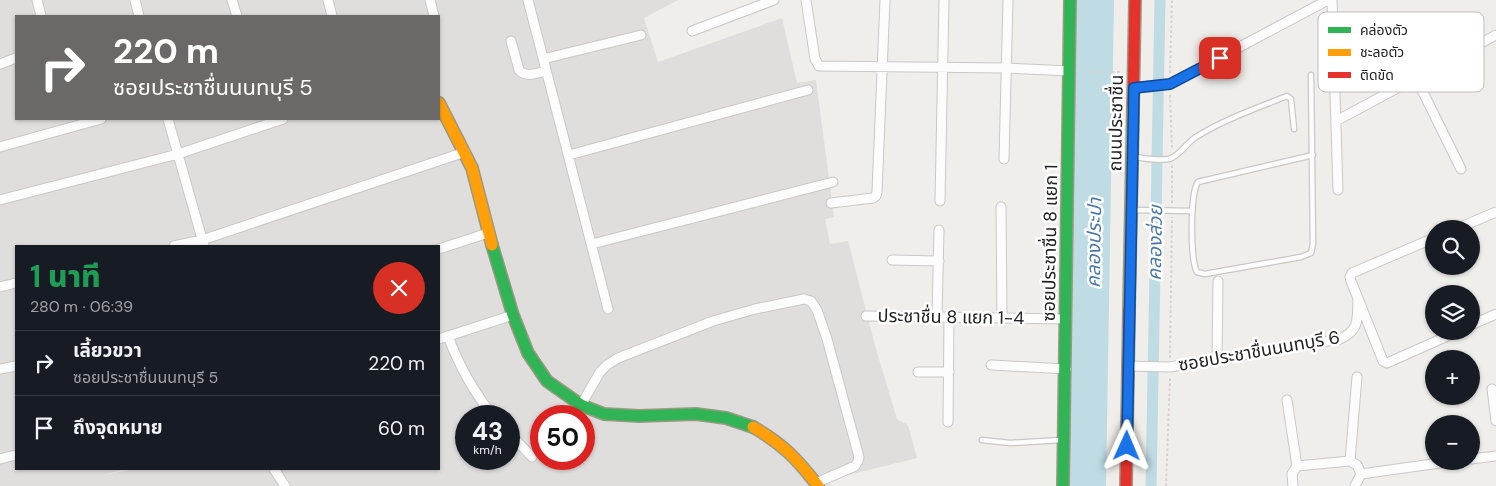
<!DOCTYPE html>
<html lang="th">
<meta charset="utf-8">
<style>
:root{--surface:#171b24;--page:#242831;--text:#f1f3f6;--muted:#9ea1a6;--line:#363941}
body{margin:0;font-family:"DM Sans","Noto Sans Thai",sans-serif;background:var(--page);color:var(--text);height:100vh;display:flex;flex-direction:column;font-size:19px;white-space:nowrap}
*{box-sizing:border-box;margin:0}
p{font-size:16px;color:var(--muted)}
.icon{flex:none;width:28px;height:28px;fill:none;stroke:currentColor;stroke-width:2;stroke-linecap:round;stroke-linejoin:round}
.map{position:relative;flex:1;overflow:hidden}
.panel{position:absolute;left:15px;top:245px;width:425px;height:225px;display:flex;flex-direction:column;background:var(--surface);border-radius:0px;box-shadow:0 1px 4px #0004}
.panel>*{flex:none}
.hud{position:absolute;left:15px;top:15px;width:425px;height:105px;border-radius:0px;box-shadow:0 1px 4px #0004;background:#6a6968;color:#fff;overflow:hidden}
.controls{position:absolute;left:1425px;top:220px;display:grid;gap:10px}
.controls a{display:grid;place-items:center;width:55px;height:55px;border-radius:50%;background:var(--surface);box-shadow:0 1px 4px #0004;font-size:25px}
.speed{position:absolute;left:455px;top:405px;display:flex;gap:10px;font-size:25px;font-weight:700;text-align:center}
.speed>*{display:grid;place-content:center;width:65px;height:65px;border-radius:50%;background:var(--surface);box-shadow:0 1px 4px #0004;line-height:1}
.speed small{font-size:12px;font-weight:400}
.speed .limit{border:8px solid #d22;background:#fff;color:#111}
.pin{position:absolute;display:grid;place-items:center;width:42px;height:42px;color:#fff;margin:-21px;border-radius:10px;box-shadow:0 2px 8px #0006}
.me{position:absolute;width:55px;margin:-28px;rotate:1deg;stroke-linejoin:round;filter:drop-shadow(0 0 4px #0008)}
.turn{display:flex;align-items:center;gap:18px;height:105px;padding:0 15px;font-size:22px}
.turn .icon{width:65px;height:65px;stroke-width:2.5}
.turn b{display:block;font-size:35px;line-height:42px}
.round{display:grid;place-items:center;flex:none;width:52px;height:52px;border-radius:26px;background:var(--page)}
.overview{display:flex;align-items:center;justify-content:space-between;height:85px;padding:0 15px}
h1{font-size:30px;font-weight:800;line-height:38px;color:#1e9e55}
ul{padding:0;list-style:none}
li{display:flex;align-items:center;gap:15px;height:65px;padding:0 15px;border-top:1px solid var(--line)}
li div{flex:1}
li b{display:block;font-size:19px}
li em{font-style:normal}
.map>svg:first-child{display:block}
.residential{fill:#dfdedc;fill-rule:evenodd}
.water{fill:#bfdbe3}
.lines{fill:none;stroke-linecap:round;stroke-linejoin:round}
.canal{stroke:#bfdbe3;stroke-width:11}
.lane-casing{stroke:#c9c8c7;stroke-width:7}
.street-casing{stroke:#c9c8c7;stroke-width:11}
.fast-casing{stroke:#999a82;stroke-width:14}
.slow-casing{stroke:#999a82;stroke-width:14}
.jam-casing{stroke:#999a82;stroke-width:14}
.path{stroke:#dccecd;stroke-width:2;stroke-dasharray:2.5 2.5;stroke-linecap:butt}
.lane{stroke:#fdfcfc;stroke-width:4.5}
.street{stroke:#fdfcfc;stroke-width:9}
.fast{stroke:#30b455;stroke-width:11}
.slow{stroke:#ff9f0a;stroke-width:11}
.jam{stroke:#e5322d;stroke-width:11}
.route-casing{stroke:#114b97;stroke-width:12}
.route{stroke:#1a73e8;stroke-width:9}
.labels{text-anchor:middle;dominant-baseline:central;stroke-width:5;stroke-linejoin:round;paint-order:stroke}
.street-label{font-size:18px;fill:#222;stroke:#fff}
.water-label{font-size:19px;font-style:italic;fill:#4a7aab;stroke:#fff}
.key{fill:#fff;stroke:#bdbdbd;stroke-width:1}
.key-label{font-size:14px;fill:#222}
</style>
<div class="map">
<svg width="1496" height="486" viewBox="0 0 1496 486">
<rect width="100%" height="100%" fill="#f0eeeb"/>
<path class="residential" d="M0 0H678L644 18 658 62 782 18 797 83 816 80 834 217 825 219 830 244 848 241 876 349 897 419 908 425 917 458 828 480 831 486H0ZM16 16H439V119H16ZM16 246H439V469H135L104 475 124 469H16ZM466 416H509V459H466ZM541 416H584V459H541Z"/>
<path class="water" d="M1075 0H1114L1106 486H1066Z"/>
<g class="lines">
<path class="canal" d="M1151 486 1160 0"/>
<g class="lane-casing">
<path id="lane" d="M1311 75 1313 244 1311 253 1301 257 1216 272 1205 274 1197 272C1190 260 1190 192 1198 182L1313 155
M1134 157C1144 158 1159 161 1169 159 1180 156 1186 143 1196 137 1223 120 1257 108 1287 96L1291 99 1294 129
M1132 210 1192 211
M982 440 1010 443 1061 440"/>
</g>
<g class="street-casing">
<path id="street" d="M37 0 41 16
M135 0 139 16
M232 0 237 16
M328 0 332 16
M430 0 434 16
M528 0 608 309
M806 0 815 59 819 66 1006 68 1069 71
M1332 0 1338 190
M692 31 774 0
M511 41 519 70C526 78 537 73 546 71
M543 59 641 35
M0 64 16 58
M1416 78 1461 169
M1134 88 1170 84 1328 0
M168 119 204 246
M1336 121 1496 35
M0 147 101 119
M569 155 808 90
M1004 159 1008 0
M0 200 178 154 283 119
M940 201 944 0
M831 203 873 198 876 196 877 192 885 0
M1001 207 1002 318
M1456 229 1496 212
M1434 238 1352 273 1350 277 1351 281 1383 361 1387 363 1459 331
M592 244 833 182
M174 246 202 240 465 152
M439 249 488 233
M892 260 939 261
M0 287 16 283
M866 316 1066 319
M937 317 939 230
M1471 325 1496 314
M448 336C459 366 473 391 493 416
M439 339 513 315
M1217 359 1218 281
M991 365 1066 369
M1128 366 1170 367 1340 339C1360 330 1357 319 1358 300
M0 369 16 366
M918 372H949
M1492 389 1496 421
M1287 400 1297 466
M581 405 600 372 607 365 618 358 713 321 755 309 804 299 811 301 817 310 827 339 859 457 858 461 855 466 816 483
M948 422 949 317
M509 433 532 457
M0 459 16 455
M1471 459 1496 456
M1350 461 1357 377
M274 469 285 486
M1361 474 1454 461
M1293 486 1292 474 1297 466 1350 461 1357 465 1361 474 1355 486"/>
</g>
<g class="fast-casing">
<path id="fast" d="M492 245 513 315 528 353 547 381 581 405 604 414 639 416 696 414 726 418 753 427
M1063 486 1070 0"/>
</g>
<g class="slow-casing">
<path id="slow" d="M439 103 472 168 492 245
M1129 309 1133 106
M753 427C783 444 797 459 818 486"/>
</g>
<g class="jam-casing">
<path id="jam" d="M1133 106 1135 0
M1126 486 1129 309"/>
</g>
<path class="path" d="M1082 72H1122
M1170 73 1172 0
M1170 95 1172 148
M1172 203V165
M1170 358 1172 217
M1166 486 1170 377"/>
<use href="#lane" class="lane"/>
<use href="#street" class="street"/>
<use href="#fast" class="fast"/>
<use href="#slow" class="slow"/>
<use href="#jam" class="jam"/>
</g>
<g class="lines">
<g class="route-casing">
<path id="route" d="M1127 446 1134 88 1170 84 1220 58"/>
</g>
<use href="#route" class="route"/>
</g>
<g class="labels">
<g class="street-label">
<text transform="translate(1116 123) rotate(-89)">ถนนประชาชื่น</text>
<text transform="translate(1050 243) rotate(-89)">ซอยประชาชื่น 8 แยก 1</text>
<text transform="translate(951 317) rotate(1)">ประชาชื่น 8 แยก 1-4</text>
<text transform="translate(1259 351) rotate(-10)">ซอยประชาชื่นนนทบุรี 6</text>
</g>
<g class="water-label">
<text transform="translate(1094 243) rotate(-89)">คลองประปา</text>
<text transform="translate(1155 243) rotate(-89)">คลองส่วย</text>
</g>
</g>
<rect x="1318" y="12" width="166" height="80" rx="8" class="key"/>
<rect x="1328" y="27" width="23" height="6" fill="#30b455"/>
<rect x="1328" y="49" width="23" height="7" fill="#ff9f0a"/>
<rect x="1328" y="72" width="23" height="6" fill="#e5322d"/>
<g class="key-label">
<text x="1360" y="35">คล่องตัว</text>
<text x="1360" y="57">ชะลอตัว</text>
<text x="1360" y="80">ติดขัด</text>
</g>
</svg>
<div class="controls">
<a><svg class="icon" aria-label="search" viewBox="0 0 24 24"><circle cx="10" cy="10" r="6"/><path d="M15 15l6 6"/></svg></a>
<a><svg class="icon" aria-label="layers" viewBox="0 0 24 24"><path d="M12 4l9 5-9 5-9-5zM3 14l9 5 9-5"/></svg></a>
<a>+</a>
<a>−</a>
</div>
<div class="speed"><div>43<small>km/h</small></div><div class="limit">50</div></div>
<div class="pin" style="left:1220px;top:58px;background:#d93025"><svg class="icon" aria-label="arrive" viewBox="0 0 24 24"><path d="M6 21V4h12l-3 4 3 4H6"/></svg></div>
<svg class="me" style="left:1127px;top:446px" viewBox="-20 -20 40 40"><path d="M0-17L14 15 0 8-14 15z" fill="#1a73e8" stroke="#fff" stroke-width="4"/></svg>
<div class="hud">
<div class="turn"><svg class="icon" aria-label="right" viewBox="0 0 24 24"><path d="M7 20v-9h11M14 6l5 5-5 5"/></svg><div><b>220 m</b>ซอยประชาชื่นนนทบุรี 5</div></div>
</div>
<section class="panel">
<div class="overview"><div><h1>1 นาที</h1><p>280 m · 06:39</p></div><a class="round" style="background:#d93025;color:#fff"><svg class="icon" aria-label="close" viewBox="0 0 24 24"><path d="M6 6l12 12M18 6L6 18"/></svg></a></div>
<ul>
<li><svg class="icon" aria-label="right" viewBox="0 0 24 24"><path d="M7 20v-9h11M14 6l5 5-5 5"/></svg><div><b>เลี้ยวขวา</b><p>ซอยประชาชื่นนนทบุรี 5</p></div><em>220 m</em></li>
<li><svg class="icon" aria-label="arrive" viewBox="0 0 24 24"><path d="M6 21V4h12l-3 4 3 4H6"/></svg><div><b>ถึงจุดหมาย</b></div><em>60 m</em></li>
</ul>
</section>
</div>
